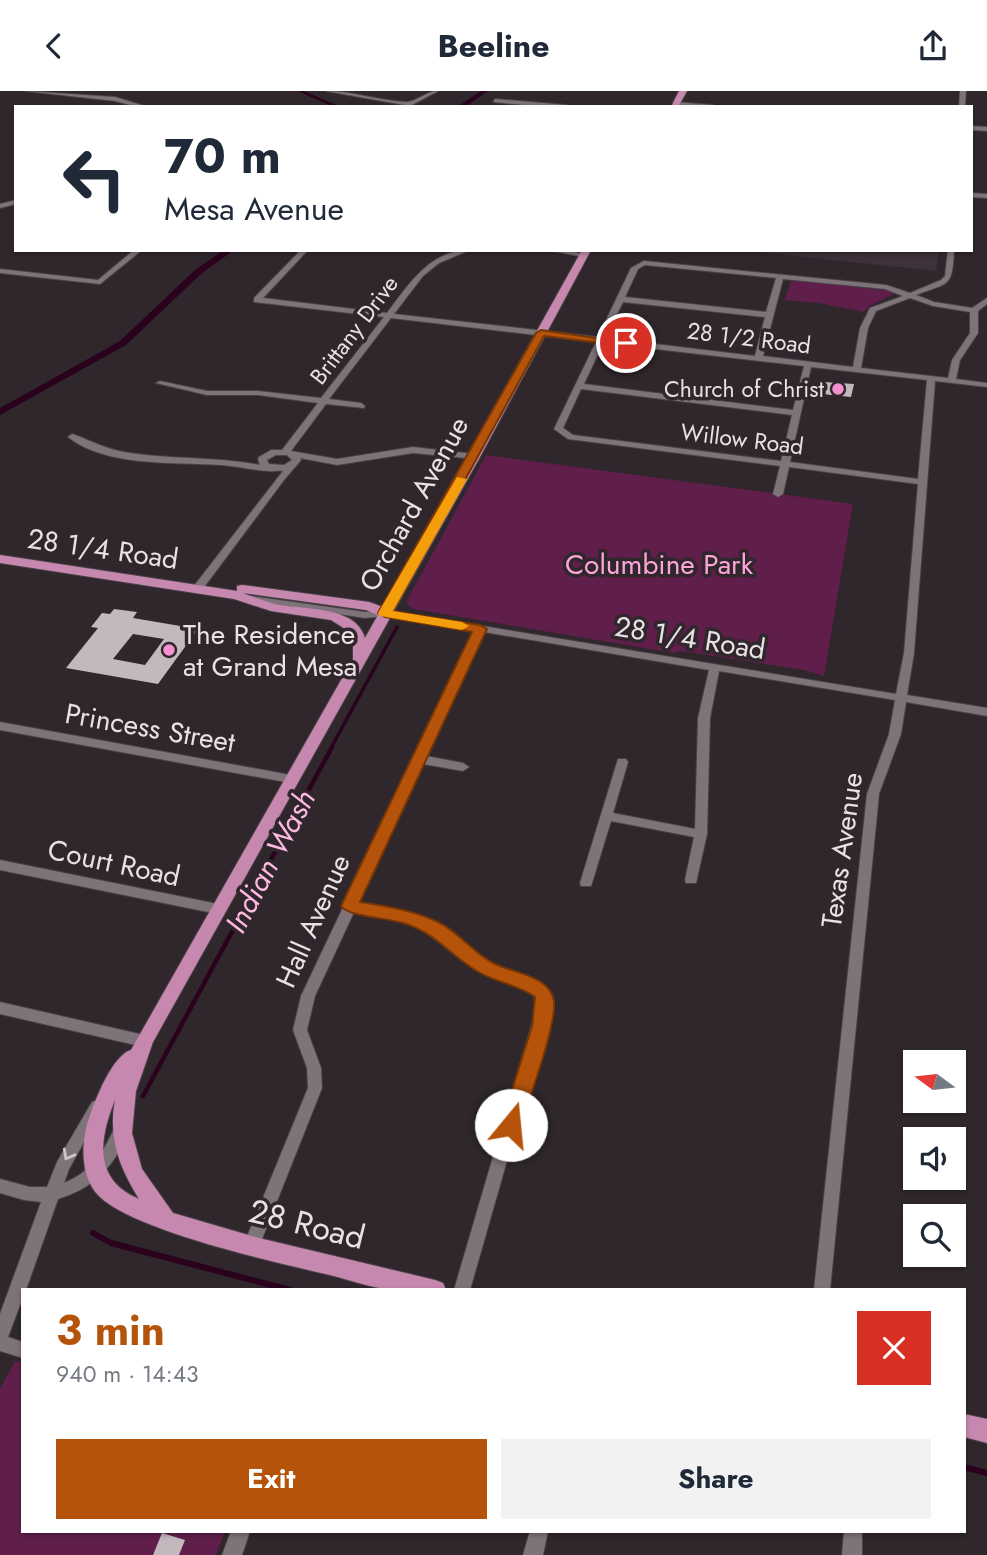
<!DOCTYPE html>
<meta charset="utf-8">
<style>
:root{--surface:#fff;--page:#f2f2f3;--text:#1f2937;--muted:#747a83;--accent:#b45309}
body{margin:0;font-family:Jost,sans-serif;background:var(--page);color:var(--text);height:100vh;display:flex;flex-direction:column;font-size:26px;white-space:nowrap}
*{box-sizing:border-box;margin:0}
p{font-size:23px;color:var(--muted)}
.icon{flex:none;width:38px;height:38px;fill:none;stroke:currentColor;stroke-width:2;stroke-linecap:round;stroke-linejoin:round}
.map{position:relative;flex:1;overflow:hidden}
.drawer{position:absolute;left:21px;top:1197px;width:945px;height:245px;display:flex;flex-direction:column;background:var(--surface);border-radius:0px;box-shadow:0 2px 5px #0004}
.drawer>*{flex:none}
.guide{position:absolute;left:14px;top:14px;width:959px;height:147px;border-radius:0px;box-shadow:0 2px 5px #0004;background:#fff;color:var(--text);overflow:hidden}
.needle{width:46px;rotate:285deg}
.controls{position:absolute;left:903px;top:959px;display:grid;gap:14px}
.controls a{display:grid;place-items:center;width:63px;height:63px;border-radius:0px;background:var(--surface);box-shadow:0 2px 5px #0004;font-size:35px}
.pin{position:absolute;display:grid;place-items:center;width:60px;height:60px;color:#fff;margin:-30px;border:4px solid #fff;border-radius:50%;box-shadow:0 2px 7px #0007}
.me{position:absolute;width:77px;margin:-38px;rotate:17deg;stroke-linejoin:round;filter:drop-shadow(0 0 5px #0008)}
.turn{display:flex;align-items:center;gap:24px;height:147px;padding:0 35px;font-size:32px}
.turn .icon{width:91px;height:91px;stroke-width:2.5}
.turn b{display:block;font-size:49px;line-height:60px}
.round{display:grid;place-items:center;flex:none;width:74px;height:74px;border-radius:0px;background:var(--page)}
.summary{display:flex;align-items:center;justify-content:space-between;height:119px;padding:0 35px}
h1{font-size:42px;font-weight:700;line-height:52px;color:var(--accent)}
.primary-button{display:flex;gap:14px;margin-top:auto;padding:14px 35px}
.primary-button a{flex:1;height:80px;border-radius:0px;background:var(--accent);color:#fff;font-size:28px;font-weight:700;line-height:80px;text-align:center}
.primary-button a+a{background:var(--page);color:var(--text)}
header{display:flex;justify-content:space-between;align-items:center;height:91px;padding:0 35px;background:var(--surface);font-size:32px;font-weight:700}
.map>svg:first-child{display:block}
.built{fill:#3e3139}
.green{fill:#5f1f4a}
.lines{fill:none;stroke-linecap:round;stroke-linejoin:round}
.stream-far3{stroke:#2a021e;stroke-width:2.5}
.stream-far2{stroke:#2a021e;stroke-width:3.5}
.stream-far1{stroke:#2a021e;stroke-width:4.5}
.stream{stroke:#2a021e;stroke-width:6}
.canal{fill:#2a021e;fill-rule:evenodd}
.building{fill:#c3b8be;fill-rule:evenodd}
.minor-casing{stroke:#494246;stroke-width:2}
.major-casing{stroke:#494246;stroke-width:2}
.minor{fill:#7d7378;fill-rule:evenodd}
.major{fill:#c788af;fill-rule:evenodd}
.oneway{stroke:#cdc6ca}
.route{fill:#b45309;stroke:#753606;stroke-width:2}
.slow{fill:#f59e0b}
.poi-dot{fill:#f690d0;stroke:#2f272c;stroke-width:2.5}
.labels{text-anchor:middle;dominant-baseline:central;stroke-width:7;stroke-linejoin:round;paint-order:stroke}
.far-street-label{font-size:23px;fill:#e8e2e5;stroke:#2f272c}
.far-poi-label{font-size:23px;fill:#e8e2e5;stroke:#2f272c;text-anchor:end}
.street-label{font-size:28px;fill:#e8e2e5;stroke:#2f272c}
.park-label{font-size:28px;fill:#fea4db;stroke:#2f272c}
.poi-label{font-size:28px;fill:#e8e2e5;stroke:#2f272c;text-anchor:start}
.water-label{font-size:30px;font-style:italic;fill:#feb9e3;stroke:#2f272c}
.near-street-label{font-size:33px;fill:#e8e2e5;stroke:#2f272c}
</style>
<header><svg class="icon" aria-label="back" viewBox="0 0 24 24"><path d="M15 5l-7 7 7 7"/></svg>Beeline<svg class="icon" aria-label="share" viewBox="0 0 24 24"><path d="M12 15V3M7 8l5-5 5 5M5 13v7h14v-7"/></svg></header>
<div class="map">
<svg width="987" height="1464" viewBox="0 0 987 1464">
<rect width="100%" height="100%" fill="#2f272c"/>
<path class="built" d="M739 159H939L936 180Z"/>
<path class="green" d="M792 189 885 199 894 203 869 215 864 221 819 212 784 209Z
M486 364 853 413 824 585 804 579 682 560 674 562 413 518 406 511Z
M15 1270 23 1272V1440H225L216 1464H0V1298Z"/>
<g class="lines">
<path class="stream-far3" d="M301 0 337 16"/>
<path class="stream-far2" d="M331 657 397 536"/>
<path class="stream-far1" d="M143 1005 332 656"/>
<path class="stream" d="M93 1142 111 1152 290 1199
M964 1376 987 1382"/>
<path class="canal" d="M481 0H488L465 16H457Z
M224 159H234L202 182 126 254 0 324V317L120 250 196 178Z"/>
</g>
<path class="building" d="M824 291 854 293 851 306 822 303Z
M114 518 137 521 133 527 198 538 158 593 66 577 98 537 91 536 102 522 110 523ZM133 543 164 548 145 574 113 568Z
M162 1442 185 1449 179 1464H153Z"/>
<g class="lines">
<g class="minor-casing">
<path id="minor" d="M25 0 115 6 148 16H138L115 10Z
M326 0C353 0 379 10 406 11 417 11 426 0 438 0L410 15Z
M960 0H966L965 16H959Z
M495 8 567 14 570 16H544L493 11Z
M675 11 713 14 716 16 673 14Z
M971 35 987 36V40L971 39Z
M971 102 987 103V107L971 106Z
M16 109V113L0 117V113Z
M134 159H142L100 193 0 182V178L98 189Z
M301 159H308L263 207 387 222C409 193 430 159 470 159L439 172 423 185 394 223 598 246 631 177 644 170 886 194 910 202 941 189 945 185 948 159H954C952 197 950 191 916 204L934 211 972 217 987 207V213L978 220V242L960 269 956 288 987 292V296L935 290 914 562 907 604 987 617V625L906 611 901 643 879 703 830 1199H814L867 703 889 643 895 609 719 580 710 627 707 743 696 792H686L685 789 694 746 611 730 592 792 591 795H581L580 792 618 668H626L628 671 613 722 695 738 698 627 709 579 484 541 426 665 463 672 469 676 463 680 423 673 358 812C389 817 421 820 447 838 462 849 474 863 490 873 515 887 538 882 552 912L470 1199H454L538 912 531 902 524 897 483 882 436 844 419 835 392 827 354 821 315 905 307 939 321 977 322 997 258 1158 252 1160 246 1158 244 1153 308 997 307 977 293 939 301 905 474 540 385 525 365 527 241 508 236 505 237 503 365 521 385 519 896 603 904 562 918 393 789 376 783 403 778 406 773 403 780 375 568 348 554 338 596 251 391 227 329 308 361 312 365 315 364 317 326 313 291 360 337 368 413 356 474 363 478 366 477 368 413 362 337 374 300 367 301 369 284 389 202 499H194V495L283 380C277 379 273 381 268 380 252 379 236 375 220 374 173 371 106 376 68 346L72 343C90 349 105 358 124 361 169 369 215 365 260 374L258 368 259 366 271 359H282L318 312 258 304H207L156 292 160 290 207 300H258L321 307 384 226 254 211V207ZM645 174 776 187 766 221 625 206 638 178ZM783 188 885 198 903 205 870 217 860 237 853 276 763 265ZM910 207 933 215 970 221V242L952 269 948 287 861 277 868 237 876 220ZM623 211 765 226 755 265 605 247ZM603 252 804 275 793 319 584 293ZM811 276 927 289 918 388 790 371ZM581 298 792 324 781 370 573 344 563 337ZM276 364H287L292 369 284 374 269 373 267 369Z
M548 159H566L587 164 584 166Z
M0 631 291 684 297 688 291 692 0 639Z
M0 769 218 813 223 815 225 818 223 821 218 823 0 779Z
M0 911 144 944 149 946 151 950 149 954 144 956 0 923Z
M97 1009 102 1011 104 1015 69 1078 64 1092C91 1081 103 1062 115 1036L120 1035 125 1036 128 1041C115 1075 94 1097 58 1108L26 1199H23V1206L8 1246 23 1251V1267L0 1260V1223L41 1111 24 1109 0 1102V1088L30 1096H47L57 1071 92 1011Z
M231 1440H250L242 1464H222Z
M530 1440H548L543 1464H523Z
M844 1440H862V1464H842Z"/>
</g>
<g class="major-casing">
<path id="major" d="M679 0H687L678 16H671Z
M582 159H591L480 366 153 951 136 1000 132 1042 142 1078 173 1122 259 1147 435 1189 443 1192 446 1199C428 1199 410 1200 392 1199 372 1197 350 1189 330 1184 278 1172 134 1140 99 1105 79 1085 81 1049 90 1024 96 1007 113 964 131 959L353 568V553L350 541 331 529 271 520 234 508 0 472V464L237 500V495L242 494 369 511 383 516ZM243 502 366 519 378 524 365 547C356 514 302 519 275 513 264 510 253 506 243 502ZM115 1009C108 1047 119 1076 139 1108 93 1089 99 1048 115 1009Z
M964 1323 987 1328V1352L964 1346Z"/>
</g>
<use href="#minor" class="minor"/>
<use href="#major" class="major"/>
</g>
<defs><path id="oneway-chevron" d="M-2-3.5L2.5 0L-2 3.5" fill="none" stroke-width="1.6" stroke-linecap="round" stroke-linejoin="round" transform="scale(1.75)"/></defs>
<use class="oneway" href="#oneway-chevron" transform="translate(68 1064) rotate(119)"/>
<path class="route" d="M541 239 631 252 626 255 544 245 393 520 480 534 487 538 360 811C386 815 413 819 438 831 458 840 473 862 493 872 512 882 550 884 554 910 557 933 529 1008 521 1034L518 1040H504L501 1034 532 935 535 906C519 894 498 892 480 882 451 866 437 842 403 832 389 827 348 826 341 815L472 541 385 526 378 522 536 242Z"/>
<path class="slow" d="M457 386 467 388 393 520 462 531 469 535 462 539 380 525 378 522Z"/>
<g class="poi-dot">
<circle cx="838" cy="298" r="7"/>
<circle cx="169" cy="559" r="7"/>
</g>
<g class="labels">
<g class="far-street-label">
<text transform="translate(354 239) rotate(-53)">Brittany Drive</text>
<text transform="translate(749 247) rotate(7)">28 1/2 Road</text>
<text transform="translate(742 348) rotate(7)">Willow Road</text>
</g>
<g class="far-poi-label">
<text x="824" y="298">Church of Christ</text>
</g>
<g class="street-label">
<text transform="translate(414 413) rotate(-61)">Orchard Avenue</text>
<text transform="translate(103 458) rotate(8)">28 1/4 Road</text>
<text transform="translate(690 547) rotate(9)">28 1/4 Road</text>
<text transform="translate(150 637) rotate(10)">Princess Street</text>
<text transform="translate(842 759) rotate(-82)">Texas Avenue</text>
<text transform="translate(114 772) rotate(12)">Court Road</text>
<text transform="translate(313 830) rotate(-66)">Hall Avenue</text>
</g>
<g class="park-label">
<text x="659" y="473">Columbine Park</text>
</g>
<g class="poi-label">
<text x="183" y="543">The Residence<tspan x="183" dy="32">at Grand Mesa</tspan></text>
</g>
<g class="water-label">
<text transform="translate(270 770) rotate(-62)">Indian Wash</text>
</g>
<g class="near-street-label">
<text transform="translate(307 1133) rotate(14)">28 Road</text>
</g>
</g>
</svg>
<div class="controls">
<a><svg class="needle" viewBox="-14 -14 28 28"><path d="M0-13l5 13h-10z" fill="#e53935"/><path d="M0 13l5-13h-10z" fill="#747a83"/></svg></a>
<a><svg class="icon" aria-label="sound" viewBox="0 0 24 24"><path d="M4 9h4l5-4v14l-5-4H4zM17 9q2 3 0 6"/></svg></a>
<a><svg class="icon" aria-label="search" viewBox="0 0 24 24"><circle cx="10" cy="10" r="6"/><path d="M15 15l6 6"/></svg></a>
</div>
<div class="pin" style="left:626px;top:252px;background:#d93025"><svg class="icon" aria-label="arrive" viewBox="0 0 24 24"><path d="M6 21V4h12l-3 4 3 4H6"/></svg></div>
<svg class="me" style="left:511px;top:1034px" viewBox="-20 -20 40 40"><circle r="19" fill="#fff"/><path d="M0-13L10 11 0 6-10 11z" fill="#b45309"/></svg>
<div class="guide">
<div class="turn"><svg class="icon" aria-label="left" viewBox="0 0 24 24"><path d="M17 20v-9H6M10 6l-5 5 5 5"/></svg><div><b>70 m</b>Mesa Avenue</div></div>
</div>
<section class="drawer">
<div class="summary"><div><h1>3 min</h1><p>940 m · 14:43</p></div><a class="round" style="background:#d93025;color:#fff"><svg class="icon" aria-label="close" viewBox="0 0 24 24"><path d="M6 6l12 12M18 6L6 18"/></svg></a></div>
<div class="primary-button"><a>Exit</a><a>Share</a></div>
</section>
</div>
